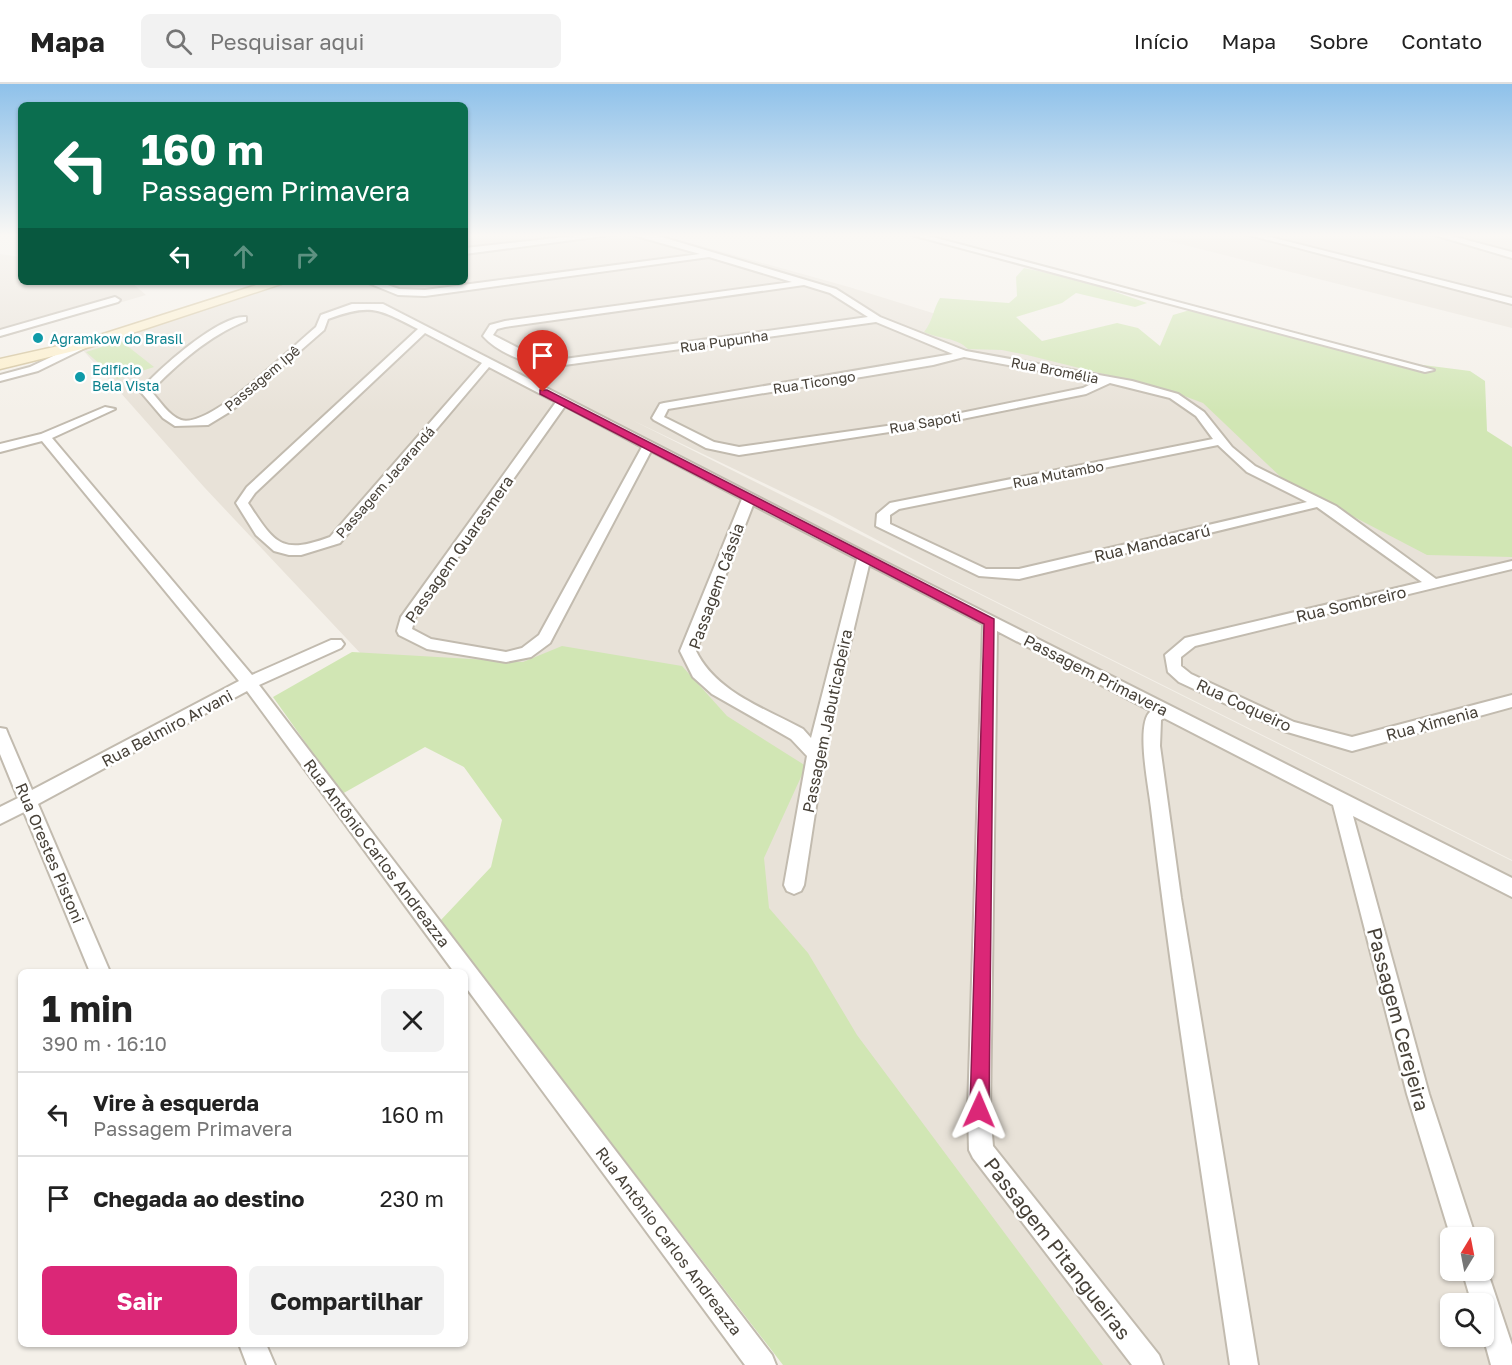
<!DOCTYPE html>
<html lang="pt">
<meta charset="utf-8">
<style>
:root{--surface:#fff;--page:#f2f2f2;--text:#222;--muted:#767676;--line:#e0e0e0;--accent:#db2777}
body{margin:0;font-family:"Golos Text",sans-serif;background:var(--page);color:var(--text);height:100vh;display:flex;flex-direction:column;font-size:22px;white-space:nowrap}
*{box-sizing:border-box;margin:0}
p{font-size:20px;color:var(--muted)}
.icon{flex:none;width:33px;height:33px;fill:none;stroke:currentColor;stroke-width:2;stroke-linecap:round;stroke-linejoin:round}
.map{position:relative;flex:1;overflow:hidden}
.panel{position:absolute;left:18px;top:885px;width:450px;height:378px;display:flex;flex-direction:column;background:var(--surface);border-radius:9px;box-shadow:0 2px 4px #0004}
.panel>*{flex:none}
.hud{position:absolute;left:18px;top:18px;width:450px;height:183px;border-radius:9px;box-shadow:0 2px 4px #0004;background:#0b6e4f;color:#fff;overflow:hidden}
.needle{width:39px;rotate:10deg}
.controls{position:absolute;left:1440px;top:1143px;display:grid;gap:12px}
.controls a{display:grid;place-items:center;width:54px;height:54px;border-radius:9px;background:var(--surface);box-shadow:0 2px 4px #0004;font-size:30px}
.pin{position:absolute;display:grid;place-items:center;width:51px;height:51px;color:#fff;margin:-62px -26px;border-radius:50% 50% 50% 0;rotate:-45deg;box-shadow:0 0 6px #0007}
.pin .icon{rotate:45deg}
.me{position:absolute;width:66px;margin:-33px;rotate:1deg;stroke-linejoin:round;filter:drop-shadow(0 0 4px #0008)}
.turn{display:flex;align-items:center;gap:21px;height:126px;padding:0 24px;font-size:27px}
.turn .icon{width:78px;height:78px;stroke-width:2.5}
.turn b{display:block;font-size:42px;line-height:51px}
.lanes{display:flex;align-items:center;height:57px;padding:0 24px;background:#0003;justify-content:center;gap:30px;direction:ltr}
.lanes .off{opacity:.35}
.round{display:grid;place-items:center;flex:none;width:63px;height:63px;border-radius:9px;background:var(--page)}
.headline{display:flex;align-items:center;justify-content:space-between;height:102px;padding:0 24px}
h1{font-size:36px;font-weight:700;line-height:45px}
.cta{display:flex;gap:12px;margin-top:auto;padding:12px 24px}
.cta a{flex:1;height:69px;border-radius:9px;background:var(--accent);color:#fff;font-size:24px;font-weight:700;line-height:69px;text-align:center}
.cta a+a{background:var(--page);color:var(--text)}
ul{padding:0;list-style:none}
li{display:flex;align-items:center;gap:18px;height:84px;padding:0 24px;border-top:2px solid var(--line)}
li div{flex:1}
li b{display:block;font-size:22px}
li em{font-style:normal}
header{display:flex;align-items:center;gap:36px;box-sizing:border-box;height:84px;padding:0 30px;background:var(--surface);border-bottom:2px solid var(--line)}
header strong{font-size:28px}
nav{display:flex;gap:33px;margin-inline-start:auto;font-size:21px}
.search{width:420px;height:54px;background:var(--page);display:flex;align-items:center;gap:15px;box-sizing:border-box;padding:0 21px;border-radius:9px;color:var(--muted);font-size:22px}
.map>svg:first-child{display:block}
.residential{fill:#e8e2d8;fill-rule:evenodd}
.green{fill:#d1e6b4}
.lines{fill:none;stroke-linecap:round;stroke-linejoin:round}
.street-casing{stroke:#c2bbaf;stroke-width:4}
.secondary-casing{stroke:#d2c29a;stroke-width:3}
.street{fill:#fff;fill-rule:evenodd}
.secondary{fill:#fcefcb;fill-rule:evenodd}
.route{fill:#db2777;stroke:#8e194d;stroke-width:1.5}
.culture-dot{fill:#0f9aa8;stroke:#fff;stroke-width:2}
.labels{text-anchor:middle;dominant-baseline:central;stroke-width:5;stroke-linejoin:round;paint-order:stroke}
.far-culture-label{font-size:14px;fill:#0d838f;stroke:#fff;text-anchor:start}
.far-street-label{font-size:14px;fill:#474138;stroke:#fff}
.street-label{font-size:16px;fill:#474138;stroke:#fff}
.near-street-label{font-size:20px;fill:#474138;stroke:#fff}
</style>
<header>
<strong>Mapa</strong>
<div class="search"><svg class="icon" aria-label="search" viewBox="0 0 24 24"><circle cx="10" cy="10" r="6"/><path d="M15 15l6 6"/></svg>Pesquisar aqui</div>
<nav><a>Início</a><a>Mapa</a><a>Sobre</a><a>Contato</a></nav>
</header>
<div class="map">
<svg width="1512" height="1281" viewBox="0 0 1512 1281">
<rect width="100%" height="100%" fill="#f4f0e9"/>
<path class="residential" d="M465 150H658L849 203 984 245 1512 379V776L945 492 830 431 632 336 1512 777V1281H969L464 683 411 623 204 403 81 264 284 198H465ZM1450 1154H1484V1186H1450ZM1450 1220H1484V1252H1450Z
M1141 150H1512V244L1457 230Z
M0 170 21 173V198H131L146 211 0 254Z"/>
<path class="green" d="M1024 184 1081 196 1147 219 1135 223 1076 209 1062 219 1016 233 1042 257 1117 239 1138 244 1160 262 1173 231 1190 226 1384 276 1470 287 1485 297 1487 347 1512 363V473L1427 471 1285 397 1203 319 1168 306 1027 271 1002 266 968 265C956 253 939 255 924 248 933 237 933 225 940 214L1009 219 1017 212 1016 193Z
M121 257 154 283 117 295 86 268Z
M562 562 682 582 727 632 806 682 764 774 769 824 808 869 857 951 1103 1281H783L440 837 491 783 502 736 464 683 425 663 342 710 273 613 352 568 523 578Z"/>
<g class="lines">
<g class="street-casing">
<path id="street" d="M593 150H618L465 170V164Z
M629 150 655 151 836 205 880 233 966 267 1132 297 1178 310 1204 328 1232 363 1255 382 1336 422 1436 495 1512 477V485L1195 562 1181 573V582L1191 590 1294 638 1352 653 1512 611V623L1352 667 1284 647 1179 598 1168 588 1165 571 1185 554 1422 498 1317 423 1019 495 979 492 876 442 877 430 890 419 1213 355 1196 332 1170 314 1110 299 1086 310 922 343 739 371 706 364 654 336 652 334 660 320 664 319 953 270 876 238 550 283C528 280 498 269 483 252L490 241 505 237 792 198 709 173 425 212 398 211 366 198H379L399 205 425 206 700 170ZM804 201 830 209 868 233 550 277 540 275 493 251 497 245 505 243ZM964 273 1097 297 1083 304 922 337 739 363 714 358 664 333 668 325 933 281ZM1218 361 1247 388 1307 418 1019 485H986L890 440V431L899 425Z
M908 150H921L1434 286 1425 288Z
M1245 150H1258L1512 214V220Z
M1431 150H1444L1512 168V174Z
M115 213 120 216 118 218 0 252V246Z
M352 220H383L869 470 1512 794V813L1353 732 1429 1010 1476 1154H1451L1407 1010 1333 721 1164 634 1161 636 1160 662 1181 814 1258 1281H1230C1203 1096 1173 910 1151 724 1149 704 1135 639 1151 627L997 547 990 1026 993 1062 1159 1271 1163 1281H1132L973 1074 969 1066 968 1026 983 540 869 481 824 670 804 801 801 807 794 810 787 807 784 801 807 672 791 655 712 610 693 593 680 567 742 415 651 367 550 559 531 573 506 578 427 565 399 551 397 547 401 533 556 318 489 283 340 459 301 471H289L274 467 256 451 236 419 247 403 418 245C378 225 372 219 328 235L324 246 231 327 208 341 175 342 163 334 140 307C156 287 220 230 246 233V237C210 251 178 279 151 307 159 316 169 332 181 336 210 345 292 263 316 243L321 231ZM425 249 482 279 330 453C281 471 275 460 248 419L255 409ZM565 322 642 363 539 551 522 564 506 568 431 555 412 545 415 534ZM753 421 857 475 811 654 803 645C764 624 716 608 696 567Z
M85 257 90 260 89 262 38 287 0 297V291L30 283Z
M105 323 115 325 52 354 252 591 331 556H341L344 560 341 564 259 601 772 1271 776 1281H745L465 902V888H454L247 607 38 720 110 888H90L24 728 0 740V723L18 714 0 670V644L6 645 8 650 32 706 239 597 42 357 0 368V360L41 350Z
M1484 1177 1512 1261V1281H1491L1483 1252 1484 1220H1472L1462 1186H1484Z
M239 1260H266L275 1281H247Z"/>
</g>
<g class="secondary-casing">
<path id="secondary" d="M266 198H287L90 263 0 285V275L81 257Z"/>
</g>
<use href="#street" class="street"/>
<use href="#secondary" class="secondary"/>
</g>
<linearGradient id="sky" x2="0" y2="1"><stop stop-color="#8ec1ea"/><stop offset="0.46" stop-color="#faf8f5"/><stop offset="1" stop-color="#faf8f5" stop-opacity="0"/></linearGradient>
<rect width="1512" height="329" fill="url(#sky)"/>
<path class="route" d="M540 306H547L994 535 989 1026 986 1033 979 1036 972 1033 970 1026 984 540 540 310Z"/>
<g class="culture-dot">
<circle cx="38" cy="254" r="6"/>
<circle cx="80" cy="293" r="6"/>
</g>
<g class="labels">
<g class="far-culture-label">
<text x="50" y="254">Agramkow do Brasil</text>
<text x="92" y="285">Edificio<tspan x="92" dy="16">Bela Vista</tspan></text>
</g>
<g class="far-street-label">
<text transform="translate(724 257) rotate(-8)">Rua Pupunha</text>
<text transform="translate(1055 286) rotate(11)">Rua Bromélia</text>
<text transform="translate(262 294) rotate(-40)">Passagem Ipê</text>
<text transform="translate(814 298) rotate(-9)">Rua Ticongo</text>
<text transform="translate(925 338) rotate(-10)">Rua Sapoti</text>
<text transform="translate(1058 390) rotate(-11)">Rua Mutambo</text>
<text transform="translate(385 398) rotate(-49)">Passagem Jacarandá</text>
</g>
<g class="street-label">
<text transform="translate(1152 459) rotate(-13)">Rua Mandacarú</text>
<text transform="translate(459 465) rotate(-55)">Passagem Quaresmera</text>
<text transform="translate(716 502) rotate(-70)">Passagem Cássia</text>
<text transform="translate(1351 520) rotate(-13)">Rua Sombreiro</text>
<text transform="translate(1096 591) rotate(27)">Passagem Primavera</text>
<text transform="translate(1244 621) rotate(25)">Rua Coqueiro</text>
<text transform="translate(827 637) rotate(-78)">Passagem Jabuticabeira</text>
<text transform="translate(1432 639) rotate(-15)">Rua Ximenia</text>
<text transform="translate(167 644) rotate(-28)">Rua Belmiro Arvani</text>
<text transform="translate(50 769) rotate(67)">Rua Orestes Pistoni</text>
<text transform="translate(377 769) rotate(53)">Rua Antônio Carlos Andreazza</text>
<text transform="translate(669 1157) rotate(53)">Rua Antônio Carlos Andreazza</text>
</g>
<g class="near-street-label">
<text transform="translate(1399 935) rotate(75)">Passagem Cerejeira</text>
<text transform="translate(1058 1164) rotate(52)">Passagem Pitangueiras</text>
</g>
</g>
</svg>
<div class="controls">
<a><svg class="needle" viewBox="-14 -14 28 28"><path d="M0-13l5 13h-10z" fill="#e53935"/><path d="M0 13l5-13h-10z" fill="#767676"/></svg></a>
<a><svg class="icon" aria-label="search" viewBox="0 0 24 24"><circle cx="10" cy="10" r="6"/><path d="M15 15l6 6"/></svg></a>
</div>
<div class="pin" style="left:543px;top:308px;background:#d93025"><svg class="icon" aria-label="arrive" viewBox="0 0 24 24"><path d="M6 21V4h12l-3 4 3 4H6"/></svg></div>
<svg class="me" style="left:979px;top:1026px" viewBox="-20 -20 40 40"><path d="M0-17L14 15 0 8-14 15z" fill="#db2777" stroke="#fff" stroke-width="4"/></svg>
<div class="hud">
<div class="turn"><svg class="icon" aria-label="left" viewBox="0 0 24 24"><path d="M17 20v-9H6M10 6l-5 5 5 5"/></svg><div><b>160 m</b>Passagem Primavera</div></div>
<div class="lanes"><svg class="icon" aria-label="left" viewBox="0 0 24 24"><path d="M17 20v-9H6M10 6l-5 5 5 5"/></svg><svg class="icon off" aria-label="ahead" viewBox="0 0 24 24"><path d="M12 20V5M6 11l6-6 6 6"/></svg><svg class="icon off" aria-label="right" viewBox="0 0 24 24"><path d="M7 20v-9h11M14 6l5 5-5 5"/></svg></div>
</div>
<section class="panel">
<div class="headline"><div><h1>1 min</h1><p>390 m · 16:10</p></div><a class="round"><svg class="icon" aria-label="close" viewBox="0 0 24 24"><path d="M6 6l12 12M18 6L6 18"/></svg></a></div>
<ul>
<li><svg class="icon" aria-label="left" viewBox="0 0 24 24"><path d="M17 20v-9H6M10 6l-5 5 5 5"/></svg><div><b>Vire à esquerda</b><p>Passagem Primavera</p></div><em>160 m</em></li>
<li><svg class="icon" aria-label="arrive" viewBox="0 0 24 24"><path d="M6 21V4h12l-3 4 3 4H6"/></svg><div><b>Chegada ao destino</b></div><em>230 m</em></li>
</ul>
<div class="cta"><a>Sair</a><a>Compartilhar</a></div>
</section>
</div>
